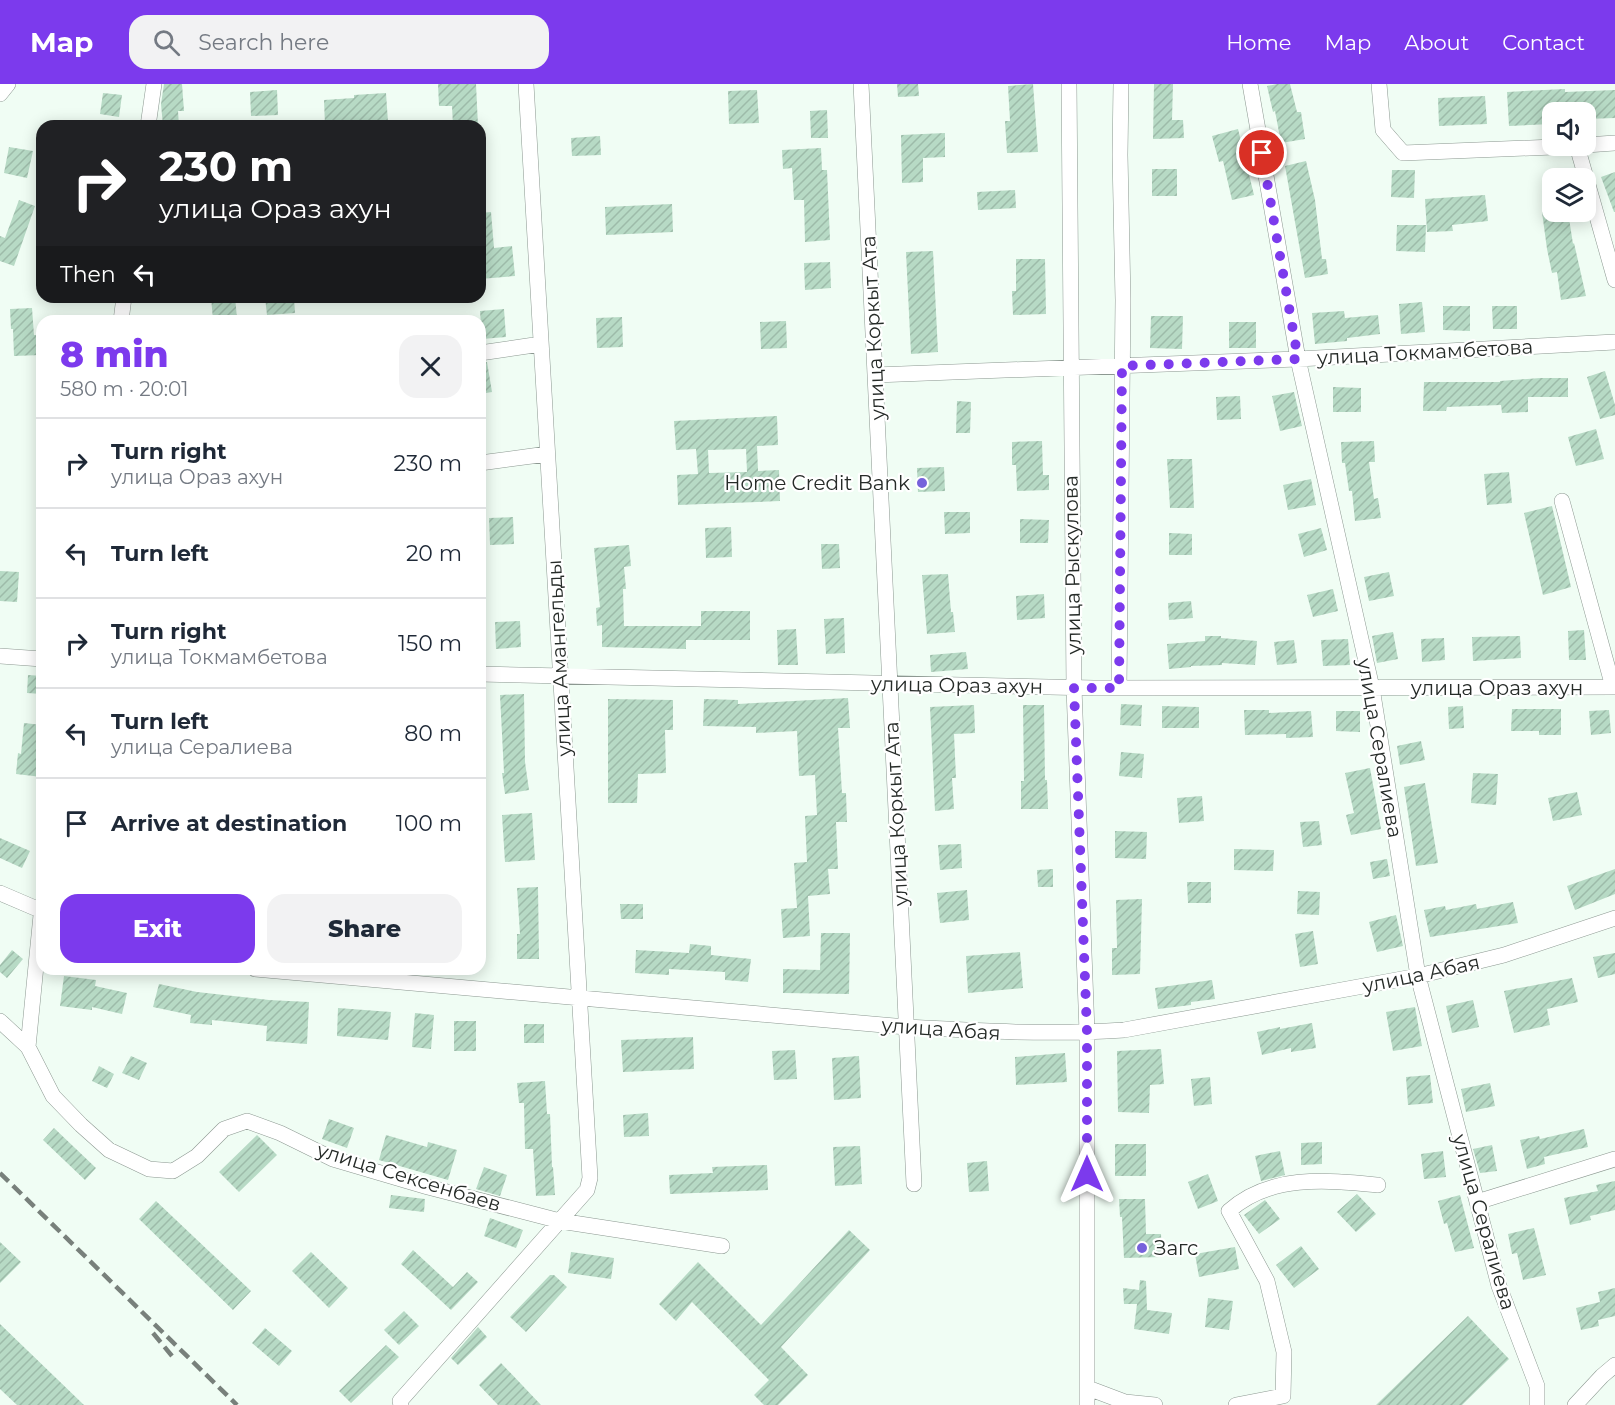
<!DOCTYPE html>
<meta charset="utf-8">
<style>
:root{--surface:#fff;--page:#f2f2f3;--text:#1f2937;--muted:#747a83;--line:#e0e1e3;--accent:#7c3aed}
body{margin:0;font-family:Montserrat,sans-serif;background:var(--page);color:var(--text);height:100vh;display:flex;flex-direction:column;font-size:22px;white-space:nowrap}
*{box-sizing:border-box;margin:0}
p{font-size:20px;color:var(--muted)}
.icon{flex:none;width:33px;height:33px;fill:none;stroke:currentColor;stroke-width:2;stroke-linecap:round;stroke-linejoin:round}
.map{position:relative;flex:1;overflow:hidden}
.details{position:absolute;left:36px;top:231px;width:450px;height:660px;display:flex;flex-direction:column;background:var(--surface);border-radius:18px;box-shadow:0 3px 15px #0003}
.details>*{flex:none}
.top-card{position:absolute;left:36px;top:36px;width:450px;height:183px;border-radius:18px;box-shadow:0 3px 15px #0003;background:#202124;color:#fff;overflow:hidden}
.fabs{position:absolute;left:1542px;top:18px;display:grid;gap:12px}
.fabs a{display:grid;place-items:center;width:54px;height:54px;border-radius:12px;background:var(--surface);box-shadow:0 3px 15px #0003;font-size:30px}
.pin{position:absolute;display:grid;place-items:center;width:51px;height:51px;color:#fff;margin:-26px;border:3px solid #fff;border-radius:50%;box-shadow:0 2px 6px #0007}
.me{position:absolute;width:66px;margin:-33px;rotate:0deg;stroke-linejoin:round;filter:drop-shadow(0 0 4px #0008)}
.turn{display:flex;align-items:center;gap:21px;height:126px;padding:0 24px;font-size:27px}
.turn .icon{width:78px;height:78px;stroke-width:2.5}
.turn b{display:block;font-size:42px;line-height:51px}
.then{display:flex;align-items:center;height:57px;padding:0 24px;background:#0003;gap:12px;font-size:22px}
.round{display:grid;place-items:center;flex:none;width:63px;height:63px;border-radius:18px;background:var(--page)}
.overview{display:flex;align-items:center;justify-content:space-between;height:102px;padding:0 24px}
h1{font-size:36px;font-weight:800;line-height:45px;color:var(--accent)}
.cta{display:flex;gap:12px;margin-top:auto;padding:12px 24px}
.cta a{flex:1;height:69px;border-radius:18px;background:var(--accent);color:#fff;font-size:24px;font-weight:800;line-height:69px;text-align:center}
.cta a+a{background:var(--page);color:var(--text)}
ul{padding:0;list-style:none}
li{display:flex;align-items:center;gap:18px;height:90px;padding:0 24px;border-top:2px solid var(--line)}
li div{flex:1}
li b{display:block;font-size:22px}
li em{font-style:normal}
header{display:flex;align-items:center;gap:36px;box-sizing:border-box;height:84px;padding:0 30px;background:var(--accent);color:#fff}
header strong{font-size:28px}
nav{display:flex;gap:33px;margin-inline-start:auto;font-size:21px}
.search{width:420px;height:54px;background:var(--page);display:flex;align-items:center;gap:15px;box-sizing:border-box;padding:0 21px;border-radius:18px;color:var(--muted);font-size:22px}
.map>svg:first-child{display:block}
.building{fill:url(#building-hatch);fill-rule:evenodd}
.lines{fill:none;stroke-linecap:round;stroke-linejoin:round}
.minor-casing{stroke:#8c9891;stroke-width:16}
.minor{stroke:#fff;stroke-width:15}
.rail{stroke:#78807b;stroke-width:4.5;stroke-dasharray:12 6;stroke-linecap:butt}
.route{stroke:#7c3aed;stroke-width:10;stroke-dasharray:0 18}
.poi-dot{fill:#7661db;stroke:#fff;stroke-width:2}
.labels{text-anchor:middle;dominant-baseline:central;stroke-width:4.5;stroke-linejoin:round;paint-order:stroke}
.street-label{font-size:20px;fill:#262b28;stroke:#fff}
.poi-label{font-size:20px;fill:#262b28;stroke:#fff;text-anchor:end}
</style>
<header>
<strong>Map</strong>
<div class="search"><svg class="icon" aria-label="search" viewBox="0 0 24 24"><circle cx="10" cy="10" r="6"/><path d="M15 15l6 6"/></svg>Search here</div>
<nav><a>Home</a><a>Map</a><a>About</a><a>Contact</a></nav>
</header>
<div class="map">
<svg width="1615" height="1321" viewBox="0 0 1615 1321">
<defs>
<pattern id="building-hatch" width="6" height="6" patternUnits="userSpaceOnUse" patternTransform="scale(1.5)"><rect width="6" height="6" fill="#b7dac5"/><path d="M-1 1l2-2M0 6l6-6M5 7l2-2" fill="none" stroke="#9dbba9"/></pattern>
</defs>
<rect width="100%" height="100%" fill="#f0fdf4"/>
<path class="building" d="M164 0H182L184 27H178L179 42H163L161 20Z
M438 0H476L478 42H453L452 22H439Z
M897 0H918L919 12 898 13Z
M1033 0 1038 68 1007 69 1005 37H1010L1008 2Z
M1154 0H1173L1172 36H1183L1184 54 1153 55Z
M1277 0H1290L1297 28H1301L1305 55 1281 59 1275 27 1273 28 1267 2Z
M1565 5V8L1615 6V34L1586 35V28H1552V40L1509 42 1507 8Z
M277 6 278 31 251 32 250 8Z
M757 6 759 39 729 40 728 7Z
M103 9 122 11 119 33 100 30Z
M386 9 388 38 325 42 324 16 354 14V11Z
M1485 12 1487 40 1439 42 1438 14Z
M827 26 828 54H811L810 27Z
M1238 45 1254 111 1232 116 1223 77 1219 78 1212 52Z
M945 49V73L923 74V98L902 99 901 51Z
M600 52 601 71 572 72 571 54Z
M9 63 33 67 27 94 4 89Z
M821 64 822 86H827L830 156 805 158 804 116H794L792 84 783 85 782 66Z
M1306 77 1315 116 1322 175H1326L1328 190 1305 194 1285 82Z
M1152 85H1177V112H1152Z
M1392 86H1415L1414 114 1391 113Z
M1615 88V128H1614L1601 93Z
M1015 106 1016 124 978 126 977 108Z
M1485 111 1488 137 1452 141 1453 147 1427 148 1425 115Z
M19 116 35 122 14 182 0 177V152L5 154Z
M672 120 673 148 606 151 605 123Z
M491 128 494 164 512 162 515 192 480 195V129Z
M1542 128H1568L1573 160 1574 159 1586 212 1561 216 1557 188 1552 189 1547 165Z
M1397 141H1426L1425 168 1396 167Z
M933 167 938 268 911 270 906 168Z
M1016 175H1045L1046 230 1013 231 1012 207H1016Z
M830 178 831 204 805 206 804 179Z
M211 213H235L237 234 213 236Z
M265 213H294L295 229 267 231Z
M1422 218 1425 248 1401 250 1399 220Z
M1443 222H1470V247L1443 246Z
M1492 222H1517V245H1493Z
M32 224 34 251H40L41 271 14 272 13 245H11L10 225Z
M504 225 506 253 482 255 480 227Z
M1344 227 1345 234 1378 231 1380 250 1347 254V257L1315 260 1312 229Z
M1151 232H1183L1182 265 1150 264Z
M622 233 623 263 597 264 596 234Z
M786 237 787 264 761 265 760 238Z
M1229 238H1256V264H1229Z
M487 278 492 308 480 310V279Z
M1605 287 1615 321V331L1600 335 1587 293Z
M1540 294H1568V313H1528V328L1502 329 1501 321 1447 323 1446 327H1423L1424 298H1500V297Z
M1333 303 1361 304V328H1333Z
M1294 308 1302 342 1280 347 1272 312Z
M1240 312 1241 335 1217 336 1216 313Z
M957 317 971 318 970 349H956Z
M777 332 778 361 757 362 758 387 779 386 780 417 678 421 677 391 698 390 696 365 676 366 674 337ZM746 365 747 388 709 389 708 366Z
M1596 345 1604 375 1576 382 1568 353Z
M1042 357 1043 391H1049V406L1017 407 1016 381H1012V358Z
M1374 357 1375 378H1369L1374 415 1378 414 1381 434 1355 437 1352 407H1349L1345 379H1342L1341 358Z
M1167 375H1192L1194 424H1170Z
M944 383 945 407 918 408 917 384Z
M1509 388 1512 419 1487 421 1484 390Z
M1311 395 1316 421 1288 426 1283 401Z
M1552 422 1571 503 1543 511 1524 429Z
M944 428H970V449L945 450Z
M513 433 514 460 490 461 489 434Z
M1020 435 1049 436 1048 459H1020Z
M731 443 732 473 706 474 705 444Z
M1321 444 1327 466 1304 473 1298 450Z
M1169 449 1192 450V471H1169Z
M821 460H839L840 484 822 485Z
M629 461 631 482 624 483 626 505H623L624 542H701V527H750V556H686V565L602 563V541L597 542 596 524 600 523 594 464Z
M0 487 19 488 17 518 0 517Z
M1389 488 1394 512 1369 517 1364 493Z
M948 490 951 528H953L955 548 927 550 922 491Z
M1333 505 1338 527 1313 533 1307 511Z
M1044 510 1045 534 1017 536 1016 512Z
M1191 517 1193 534 1169 536 1168 519Z
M844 534 845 569 826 570 824 535Z
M520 537 521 563 496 565 495 538Z
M796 545 798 581H778L777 546Z
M1584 546 1586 576H1569L1568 547Z
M1393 548 1398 575 1377 579 1372 552Z
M1205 552H1221V554L1257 557 1255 581 1222 579V581L1191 582V583L1169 585 1167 560 1205 557Z
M1520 552 1521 574 1473 577 1472 553Z
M1444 554 1445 576 1422 578 1421 555Z
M1348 555 1350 581 1323 582 1321 556Z
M1294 556 1297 579 1277 581 1274 558Z
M966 568 968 585 931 588 930 571Z
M28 591 42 592V610L27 609Z
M524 610 525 678 529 706 505 710 502 689H504L500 611Z
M848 614 850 644H838L842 709H846L847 738H836L838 785H828L830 810 808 812 810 852 783 854 781 825 797 824 794 779 807 778 805 732 817 731 815 691 799 692 797 647 756 649V643L703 642 704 615 738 616V620Z
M608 615 673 616V646H665L666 689 638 690 637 719H608Z
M1121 620 1142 621 1141 642 1120 641Z
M974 621 975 649 954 650 956 694H952L954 725 935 727 930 623Z
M1023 621H1044L1045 696H1047L1048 725H1021V697H1024Z
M1162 622 1199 623V644H1162Z
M1463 622 1464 644 1449 645 1448 623Z
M1512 625H1561V651H1539V647H1511Z
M1244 626H1269V629L1311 627 1313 653 1286 654V650L1245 651Z
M1609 626 1611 649 1591 651 1589 627Z
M1336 627H1360V648L1336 647Z
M24 639 42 641V693L16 690 18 669 21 670Z
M1421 657 1425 676 1400 681 1397 662Z
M1121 668 1144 670 1142 694 1119 692Z
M1370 684 1381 745 1351 751 1346 731 1354 729 1345 689Z
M1473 689 1498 690 1496 721 1471 719Z
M1425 699 1438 779 1416 782 1404 703Z
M1577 708 1582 731 1553 737 1548 714Z
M1202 712 1204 737 1179 739 1177 714Z
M532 729 535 776 505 778 502 731Z
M1319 737 1322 761 1303 763 1300 738Z
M1115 747 1147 748 1146 775 1115 774Z
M0 754 30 767 22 784 0 774Z
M961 760 962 784 940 786 938 761Z
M1234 765 1274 766 1273 787 1234 786Z
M1387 775 1390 792 1373 795 1370 778Z
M1053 785V803H1038L1037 786Z
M1615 785V810L1575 826 1567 802Z
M1187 798H1211V819H1188Z
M538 803 539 875H517V850H520L517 804Z
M967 806 969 836 940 839 937 809Z
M1298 807 1320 808 1319 831 1297 830Z
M1142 815 1140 890 1112 891V864H1117L1116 816Z
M1513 818 1518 839 1430 853 1424 826 1445 822 1446 826 1476 820 1477 825Z
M620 820H643V835H621Z
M1396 831 1403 862 1377 868 1369 838Z
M1313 847 1318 880 1300 883 1295 850Z
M821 849H850L849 910 783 909V885L820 886Z
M690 860 711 862V871L751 875 748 898 725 896V888L669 885V891L635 889 636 866 689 869Z
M12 866 23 875 7 894 0 888V881Z
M1020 868 1023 904 968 909 966 872Z
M1615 869V890L1598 894 1593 873Z
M64 892 96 896 95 902 127 909 122 930 92 923V926L60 922Z
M1572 894 1578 918 1547 925 1550 941 1514 949 1504 907Z
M1212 896 1215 915 1191 918V921L1158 925 1155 904Z
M159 900 197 908 269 916 309 918 307 960 266 957 267 942 212 936V941L190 939 191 931 153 923Z
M1473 916 1479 943 1452 949 1446 922Z
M1415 923 1422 962 1393 967 1386 928Z
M338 924 391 928 388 956 337 952Z
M415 929 434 931 431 965 412 963Z
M454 937H476V967H454Z
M1312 939 1316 964 1291 968V964L1262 971 1257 948 1280 943V945Z
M524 940H544V959H524Z
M693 953 694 985 623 988 621 956Z
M1161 965 1164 1000 1150 1001 1149 1029 1118 1028 1117 967Z
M795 966 797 995 774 996 772 967Z
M1065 969 1067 998 1016 1001 1015 973Z
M131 972 147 979 139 996 122 989Z
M859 972 861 1014 834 1016 832 974Z
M99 982 114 990 107 1004 92 997Z
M1430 991 1433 1019 1408 1021 1406 993Z
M1210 993 1212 1020 1194 1022 1191 995Z
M545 997 547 1030H550L552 1083H553L555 1111 536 1112 533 1065H525L524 1019H519L517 999Z
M1490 999 1495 1022 1466 1028 1461 1005Z
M648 1029 649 1052 624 1053 623 1031Z
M329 1035 354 1044 347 1064 322 1055Z
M54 1044 96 1084 85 1096 43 1056Z
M1584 1045 1588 1063 1544 1073 1545 1080 1527 1085 1520 1056 1539 1052 1540 1055Z
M257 1051 277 1071 239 1108 219 1088Z
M386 1051 427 1063 428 1058 457 1066 448 1096 379 1076Z
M1322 1058V1080L1301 1081V1059Z
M1115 1060H1146V1092H1115Z
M1492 1061 1497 1087 1480 1089 1473 1065Z
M860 1062 862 1100 835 1102 833 1063Z
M1280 1067 1285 1091 1261 1097 1255 1072Z
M1443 1067 1446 1093 1424 1095 1421 1070Z
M987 1077 989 1107 969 1108 967 1079Z
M767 1081 768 1106 670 1110 669 1091 713 1089 712 1083Z
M484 1083 507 1091 500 1112 476 1105Z
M1208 1090 1218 1117 1198 1125 1188 1098Z
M1615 1097V1126L1590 1132 1591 1136 1570 1141 1564 1114 1598 1107 1596 1101Z
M1357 1110 1376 1130 1356 1148 1337 1128Z
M391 1111 425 1115 424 1128 389 1124Z
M1460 1111 1474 1164 1455 1168 1447 1139 1444 1140 1438 1117Z
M1119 1115H1145L1146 1150H1161L1162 1173 1124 1174 1122 1133H1120Z
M1265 1116 1280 1135 1259 1150 1244 1131Z
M156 1117 251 1207 233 1226 139 1135Z
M490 1134 523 1146 516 1164 484 1152Z
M1534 1144 1546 1191 1523 1196 1517 1169 1512 1170 1508 1150Z
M849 1146 870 1166 781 1263 808 1291 778 1321H764L754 1311 769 1296 692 1218 676 1237 659 1220 698 1178 761 1241Z
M0 1158 21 1178 0 1199Z
M1301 1162 1319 1185 1294 1204 1276 1181Z
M1235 1163 1239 1185 1199 1193 1195 1170Z
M413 1166 453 1203 467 1188 478 1198 451 1226 401 1180Z
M311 1168 348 1204 329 1224 292 1187Z
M571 1168 614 1174 611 1195 568 1189Z
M550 1191H554L567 1203 526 1248 510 1233Z
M1140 1196 1146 1197 1147 1226 1172 1229 1169 1250 1134 1245 1137 1220H1124L1123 1204 1139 1206Z
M1615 1204V1232L1598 1236 1599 1242 1581 1246 1576 1224 1600 1218 1598 1208Z
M1208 1214 1233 1217 1229 1246 1205 1243Z
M404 1227 419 1242 399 1261 384 1246Z
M1468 1232 1509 1275 1462 1321H1376Z
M0 1240 84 1321H17L0 1305Z
M478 1243 487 1253 458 1281 451 1274Z
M265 1244 292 1267 279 1282 252 1259Z
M386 1261 399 1273 351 1319 339 1307Z
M501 1279 541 1321H498L479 1301Z"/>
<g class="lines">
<g class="minor-casing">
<path id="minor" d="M861 0 914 1100
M1069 0 1074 604 1087 948V1321
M1250 0 1298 275 1372 604 1418 892 1499 1202 1537 1302V1321
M1379 0 1383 46 1403 69 1577 62 1615 196
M0 10 8 0
M148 42 154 0
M1586 61 1615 59
M121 237 124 213
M480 269 541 260
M875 291 1298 275 1615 258
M480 379 547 370
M1562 417 1613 603
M0 572 42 575
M480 590 1094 604 1615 603
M1119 604 1123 216 1120 71 1121 0
M0 809 42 827
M255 885 906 943C979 947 1051 951 1124 946L1418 892 1504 871 1615 834
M0 937 28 963 53 1012 81 1041 109 1066 149 1085 173 1087 197 1072 224 1045 247 1037 280 1049 333 1075 428 1103 560 1137 722 1162
M28 963 42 821
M1477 1118 1615 1075
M1088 1304 1125 1318 1155 1321
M401 1321 400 1317 587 1106 590 1094 526 0
M1236 1321 1283 1312 1284 1268 1267 1197 1229 1127C1270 1090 1327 1096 1378 1101
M1575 1321 1602 1292 1615 1281"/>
</g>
<use href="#minor" class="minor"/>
<path class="rail" d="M0 1089 237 1321
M153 1249 172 1272"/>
</g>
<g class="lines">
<path class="route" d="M1087 1090V948L1074 604H1119L1122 282 1298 275 1262 69"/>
</g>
<g class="poi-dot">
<circle cx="922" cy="399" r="6"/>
<circle cx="1142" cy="1164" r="6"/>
</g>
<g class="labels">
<g class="street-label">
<text transform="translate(873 244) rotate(-93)">улица Коркыт Ата</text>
<text transform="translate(1425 268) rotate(-3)">улица Токмамбетова</text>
<text transform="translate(1072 481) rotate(-91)">улица Рыскулова</text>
<text transform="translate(559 574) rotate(-93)">улица Амангельды</text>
<text transform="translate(957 601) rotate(1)">улица Ораз ахун</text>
<text x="1497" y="604">улица Ораз ахун</text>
<text transform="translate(1380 664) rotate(80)">улица Сералиева</text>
<text transform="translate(896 730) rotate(-93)">улица Коркыт Ата</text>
<text transform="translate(1421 890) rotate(-12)">улица Абая</text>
<text transform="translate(941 945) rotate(4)">улица Абая</text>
<text transform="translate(409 1093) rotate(17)">улица Сексенбаев</text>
<text transform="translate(1484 1138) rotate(74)">улица Сералиева</text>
</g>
<g class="poi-label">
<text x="910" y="399">Home Credit Bank</text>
<text x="1154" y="1164" text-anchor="start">Загс</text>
</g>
</g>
</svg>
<div class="fabs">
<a><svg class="icon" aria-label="sound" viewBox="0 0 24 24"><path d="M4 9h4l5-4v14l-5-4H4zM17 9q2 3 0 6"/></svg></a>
<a><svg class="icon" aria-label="layers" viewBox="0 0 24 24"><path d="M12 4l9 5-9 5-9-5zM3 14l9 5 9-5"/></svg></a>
</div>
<div class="pin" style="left:1262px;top:69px;background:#d93025"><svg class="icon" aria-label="arrive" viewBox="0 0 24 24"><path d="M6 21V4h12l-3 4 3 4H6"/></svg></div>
<svg class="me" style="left:1087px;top:1090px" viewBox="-20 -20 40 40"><path d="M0-17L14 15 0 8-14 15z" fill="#7c3aed" stroke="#fff" stroke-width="4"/></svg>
<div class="top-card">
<div class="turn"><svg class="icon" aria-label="right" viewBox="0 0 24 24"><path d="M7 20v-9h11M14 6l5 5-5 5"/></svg><div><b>230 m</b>улица Ораз ахун</div></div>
<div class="then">Then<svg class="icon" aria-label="left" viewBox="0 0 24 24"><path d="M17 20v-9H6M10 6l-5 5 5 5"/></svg></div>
</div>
<section class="details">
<div class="overview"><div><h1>8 min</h1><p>580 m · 20:01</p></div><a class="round"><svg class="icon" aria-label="close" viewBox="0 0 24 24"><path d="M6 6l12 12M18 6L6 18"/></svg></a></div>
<ul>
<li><svg class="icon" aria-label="right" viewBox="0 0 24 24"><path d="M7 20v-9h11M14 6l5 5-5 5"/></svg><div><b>Turn right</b><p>улица Ораз ахун</p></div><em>230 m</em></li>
<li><svg class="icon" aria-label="left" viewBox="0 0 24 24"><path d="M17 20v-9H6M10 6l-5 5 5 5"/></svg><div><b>Turn left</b></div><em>20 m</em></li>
<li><svg class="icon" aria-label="right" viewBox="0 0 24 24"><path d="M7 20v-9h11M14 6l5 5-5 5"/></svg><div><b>Turn right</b><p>улица Токмамбетова</p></div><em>150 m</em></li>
<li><svg class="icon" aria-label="left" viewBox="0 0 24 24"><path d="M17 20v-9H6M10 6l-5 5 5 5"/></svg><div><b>Turn left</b><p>улица Сералиева</p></div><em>80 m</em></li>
<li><svg class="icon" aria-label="arrive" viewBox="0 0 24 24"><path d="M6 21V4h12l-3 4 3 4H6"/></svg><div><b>Arrive at destination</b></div><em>100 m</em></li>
</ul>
<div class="cta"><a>Exit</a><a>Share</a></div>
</section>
</div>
